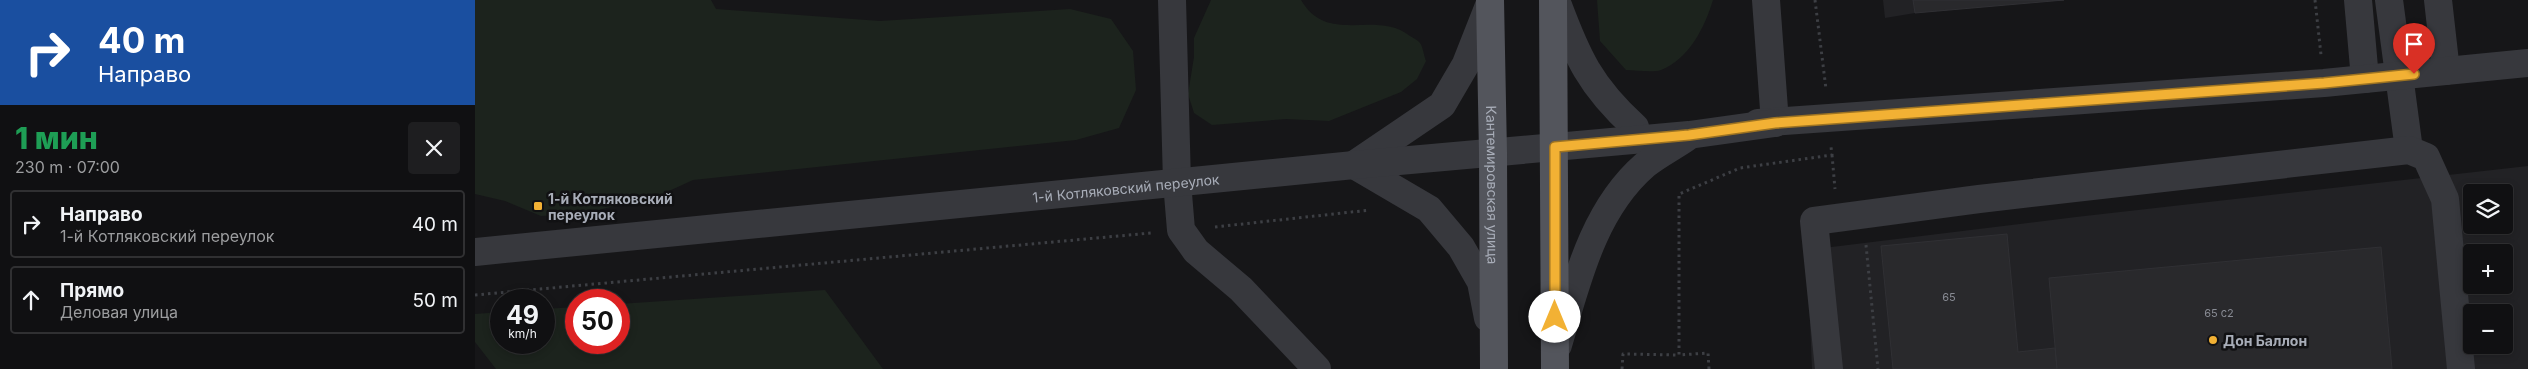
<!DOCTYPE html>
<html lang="ru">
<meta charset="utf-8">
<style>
:root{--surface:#101012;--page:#1e1e20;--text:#f1f3f6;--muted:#9c9d9f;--line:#303032}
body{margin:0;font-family:Inter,sans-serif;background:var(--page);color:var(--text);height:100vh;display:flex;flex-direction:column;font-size:19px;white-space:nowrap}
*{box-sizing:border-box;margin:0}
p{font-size:16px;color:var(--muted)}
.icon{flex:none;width:28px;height:28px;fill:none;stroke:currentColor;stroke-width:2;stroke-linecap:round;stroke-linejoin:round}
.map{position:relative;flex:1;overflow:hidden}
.panel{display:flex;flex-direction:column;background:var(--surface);width:475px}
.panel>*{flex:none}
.top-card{background:#1a4fa0;color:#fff;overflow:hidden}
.buttons{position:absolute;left:1988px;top:184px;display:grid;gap:10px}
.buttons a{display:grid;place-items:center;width:50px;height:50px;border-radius:5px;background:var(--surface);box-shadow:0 2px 8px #0003,0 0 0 1px var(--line);font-size:25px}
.speed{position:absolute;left:15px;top:289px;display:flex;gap:10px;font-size:25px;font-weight:700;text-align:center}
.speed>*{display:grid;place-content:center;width:65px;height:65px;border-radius:50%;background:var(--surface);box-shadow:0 2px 8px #0003,0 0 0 1px var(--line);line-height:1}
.speed small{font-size:12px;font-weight:400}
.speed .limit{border:8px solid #d22;background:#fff;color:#111}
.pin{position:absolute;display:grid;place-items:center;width:42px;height:42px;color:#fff;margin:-51px -21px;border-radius:50% 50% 50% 0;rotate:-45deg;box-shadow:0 0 5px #0007}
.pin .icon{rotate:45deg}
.me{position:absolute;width:55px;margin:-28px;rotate:0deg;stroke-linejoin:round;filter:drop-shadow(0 0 4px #0008)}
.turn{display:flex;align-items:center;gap:18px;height:105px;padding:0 15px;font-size:22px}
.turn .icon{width:65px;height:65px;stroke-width:2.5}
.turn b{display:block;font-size:35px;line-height:42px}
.round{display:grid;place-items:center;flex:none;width:52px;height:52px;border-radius:5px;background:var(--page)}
.head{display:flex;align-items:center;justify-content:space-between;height:85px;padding:0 15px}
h1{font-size:30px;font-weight:800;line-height:38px;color:#1e9e55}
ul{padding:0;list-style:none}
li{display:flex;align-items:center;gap:15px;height:68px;margin:0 10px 8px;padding:0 5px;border:2px solid var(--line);border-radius:5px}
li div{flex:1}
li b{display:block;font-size:19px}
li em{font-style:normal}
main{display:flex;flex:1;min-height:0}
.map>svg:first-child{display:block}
.built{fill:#222225;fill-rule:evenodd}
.green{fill:#1c231d}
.building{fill:#29292c;stroke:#303034}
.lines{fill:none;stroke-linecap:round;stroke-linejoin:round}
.path{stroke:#3d3f44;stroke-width:3;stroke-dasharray:2.5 4;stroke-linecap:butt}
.minor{stroke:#37383d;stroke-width:28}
.major{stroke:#53555c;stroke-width:28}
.route-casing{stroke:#9d7322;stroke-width:12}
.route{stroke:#f2b134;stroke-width:9}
.poi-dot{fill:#f2b134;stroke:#111113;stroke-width:2}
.labels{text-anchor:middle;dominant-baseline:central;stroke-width:5;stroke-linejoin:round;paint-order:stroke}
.number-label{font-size:11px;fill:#888b94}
.street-label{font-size:14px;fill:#a8adb8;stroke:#111113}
.poi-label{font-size:14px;font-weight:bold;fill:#a8adb8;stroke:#111113;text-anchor:start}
</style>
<main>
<section class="panel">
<div class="top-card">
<div class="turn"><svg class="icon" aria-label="right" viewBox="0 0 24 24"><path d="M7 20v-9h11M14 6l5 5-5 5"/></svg><div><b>40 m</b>Направо</div></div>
</div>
<div class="head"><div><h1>1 мин</h1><p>230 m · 07:00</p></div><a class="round"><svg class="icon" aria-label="close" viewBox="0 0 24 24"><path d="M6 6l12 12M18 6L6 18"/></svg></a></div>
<ul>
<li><svg class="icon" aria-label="right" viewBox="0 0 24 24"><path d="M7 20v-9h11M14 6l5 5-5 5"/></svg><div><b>Направо</b><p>1-й Котляковский переулок</p></div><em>40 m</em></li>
<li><svg class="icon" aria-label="ahead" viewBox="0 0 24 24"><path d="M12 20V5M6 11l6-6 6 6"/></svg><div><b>Прямо</b><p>Деловая улица</p></div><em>50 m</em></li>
</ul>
</section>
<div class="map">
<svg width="2053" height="369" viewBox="0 0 2053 369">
<rect width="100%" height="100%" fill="#161618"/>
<path class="built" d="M1408 0H1589L1440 13 1410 18Z
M2053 166V369H1337L1332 250 1601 217ZM1996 192H2029V225H1996ZM1996 252H2029V285H1996ZM1996 312H2029V345H1996Z"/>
<path class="green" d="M0 0H236L241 9 405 21 595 9 636 19 658 51 661 90 644 128 601 140 218 180 183 196 106 214 66 216 30 201 0 194Z
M736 0H826C853 46 900 9 935 36 938 38 943 40 945 43 948 47 949 56 951 61L942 79 926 92 854 121 811 119 737 125 719 113 713 94 719 57V38Z
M1122 0H1238C1230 27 1214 59 1186 70 1177 73 1161 70 1151 70L1125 41Z
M350 290 408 369H21L0 342V314L26 312V342H69V309L101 307V342H144V304Z"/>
<path class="building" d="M1438 0H1589L1440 13Z
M1532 234 1543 352 1580 348 1582 369H1418L1406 246Z
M1906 247 1917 369H1582L1574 278Z"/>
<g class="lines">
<path class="path" d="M1340 0 1351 89
M1840 0 1846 55
M1357 155 1360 189
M740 227 895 210
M1391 245 1403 369
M0 295 676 233
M1147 369 1148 354 1204 355
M1234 369 1233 353 1204 355V194L1265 168 1357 155 1356 147"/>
<g class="minor">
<path d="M697 0 702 182 706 230 721 251 766 289 842 369"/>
<path d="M1081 0C1102 57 1115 86 1160 127"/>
<path d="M1291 0 1300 123"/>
<path d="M1883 0 1890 79"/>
<path d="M1914 0 1934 150"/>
<path d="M1963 0 1971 71"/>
<path d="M1283 123 1849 83 2053 63"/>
<path d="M880 164 967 105 991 64 1015 3"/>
<path d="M879 165 954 209 986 247 1006 282 1013 318"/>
<path id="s1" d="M0 252 879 165 1214 135 1300 123"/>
<path d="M1083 345C1102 281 1118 210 1170 165 1182 155 1198 147 1211 138"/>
<path d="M1354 369 1339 221 1504 199 1934 150 1951 157 1970 199 1986 369"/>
</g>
<g class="major">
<path id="s2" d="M1015 0 1018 153 1019 369"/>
<path d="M1078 0 1080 369"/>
</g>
</g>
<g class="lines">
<g class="route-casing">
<path id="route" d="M1080 317V147L1214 135 1300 123 1849 83 1939 74"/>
</g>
<use href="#route" class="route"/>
</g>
<g class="poi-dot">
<rect x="58" y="201" width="10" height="10" rx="2.5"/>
<circle cx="1738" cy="340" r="5"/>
</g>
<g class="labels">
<g class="number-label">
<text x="1474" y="297">65</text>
<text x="1744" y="313">65 с2</text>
</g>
<g class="street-label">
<text stroke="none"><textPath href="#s2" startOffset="185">Кантемировская улица</textPath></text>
<text stroke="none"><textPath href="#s1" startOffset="654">1-й Котляковский переулок</textPath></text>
</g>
<g class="poi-label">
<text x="73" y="198">1-й Котляковский<tspan x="73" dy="16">переулок</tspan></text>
<text x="1748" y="340">Дон Баллон</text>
</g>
</g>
</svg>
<div class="buttons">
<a><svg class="icon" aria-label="layers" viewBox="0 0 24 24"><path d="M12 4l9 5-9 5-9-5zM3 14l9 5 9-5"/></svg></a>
<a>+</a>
<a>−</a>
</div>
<div class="speed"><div>49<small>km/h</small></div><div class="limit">50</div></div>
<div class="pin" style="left:1939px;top:74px;background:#d93025"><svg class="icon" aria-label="arrive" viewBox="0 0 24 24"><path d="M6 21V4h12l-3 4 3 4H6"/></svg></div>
<svg class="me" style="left:1080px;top:317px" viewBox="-20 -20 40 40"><circle r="19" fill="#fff"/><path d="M0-13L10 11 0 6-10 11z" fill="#f2b134"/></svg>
</div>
</main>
